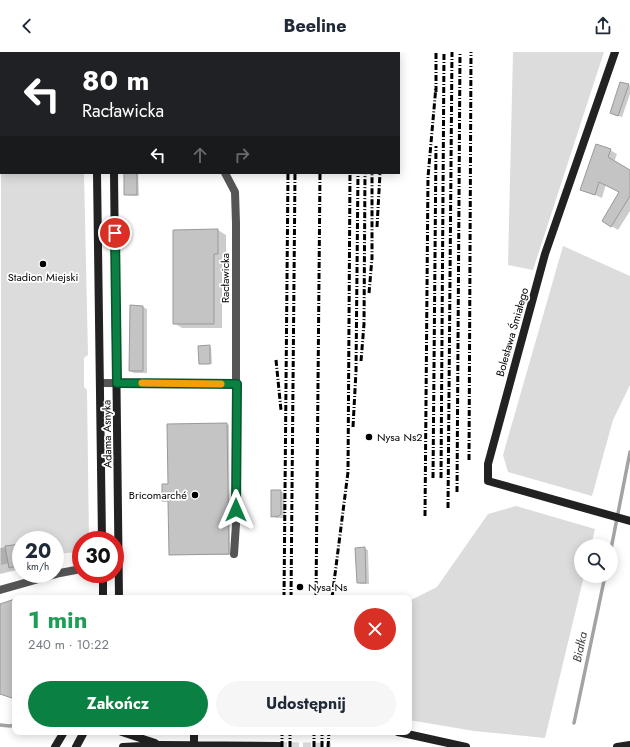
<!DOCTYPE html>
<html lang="pl">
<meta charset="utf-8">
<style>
:root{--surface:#fff;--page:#f6f6f7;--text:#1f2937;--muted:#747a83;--accent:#0b8043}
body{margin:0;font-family:Jost,sans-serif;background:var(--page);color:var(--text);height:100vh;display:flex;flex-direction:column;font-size:15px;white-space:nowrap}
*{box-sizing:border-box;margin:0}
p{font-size:13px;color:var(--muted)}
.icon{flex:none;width:22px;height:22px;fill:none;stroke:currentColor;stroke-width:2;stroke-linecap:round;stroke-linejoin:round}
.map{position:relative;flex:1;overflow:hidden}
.sheet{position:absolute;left:12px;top:543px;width:400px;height:140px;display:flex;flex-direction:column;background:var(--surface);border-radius:8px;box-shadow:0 2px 10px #0003}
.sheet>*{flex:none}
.top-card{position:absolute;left:0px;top:0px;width:400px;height:122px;box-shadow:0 2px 10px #0003;background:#202124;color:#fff;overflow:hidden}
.tools{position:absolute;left:574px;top:487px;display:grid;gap:8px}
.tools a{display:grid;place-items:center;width:44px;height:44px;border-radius:50%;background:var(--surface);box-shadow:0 2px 10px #0003;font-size:20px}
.speed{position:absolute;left:12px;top:479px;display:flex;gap:8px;font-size:20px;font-weight:700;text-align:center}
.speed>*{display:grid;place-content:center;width:52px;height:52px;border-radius:50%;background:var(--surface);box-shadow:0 2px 10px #0003;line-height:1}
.speed small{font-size:10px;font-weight:400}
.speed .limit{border:6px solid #d22;background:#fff;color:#111}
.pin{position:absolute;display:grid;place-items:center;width:34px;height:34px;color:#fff;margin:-17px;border:2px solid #fff;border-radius:50%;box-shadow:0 1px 4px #0007}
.me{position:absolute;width:44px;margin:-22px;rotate:0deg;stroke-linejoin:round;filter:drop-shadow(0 0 3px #0008)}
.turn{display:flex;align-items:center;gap:14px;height:84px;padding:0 16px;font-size:18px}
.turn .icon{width:52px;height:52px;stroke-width:2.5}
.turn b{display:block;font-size:28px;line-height:34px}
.lanes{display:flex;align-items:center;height:38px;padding:0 16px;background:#0003;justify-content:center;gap:20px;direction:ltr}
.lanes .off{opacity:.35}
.round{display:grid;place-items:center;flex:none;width:42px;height:42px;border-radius:21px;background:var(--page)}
.head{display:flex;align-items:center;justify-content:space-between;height:68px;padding:0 16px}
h1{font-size:24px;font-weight:700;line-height:30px;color:#1e9e55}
.action{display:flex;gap:8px;margin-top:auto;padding:8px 16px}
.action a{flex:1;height:46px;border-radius:24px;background:var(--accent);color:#fff;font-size:16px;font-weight:700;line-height:46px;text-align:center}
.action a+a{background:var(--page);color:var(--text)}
header{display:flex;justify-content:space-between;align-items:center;height:52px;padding:0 16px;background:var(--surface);font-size:18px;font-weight:700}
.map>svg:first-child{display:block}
.green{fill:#dcdcdc}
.shadow{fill:#0003}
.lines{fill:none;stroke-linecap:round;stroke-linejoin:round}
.stream{stroke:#a3a3a3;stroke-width:3.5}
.building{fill:#c4c4c4;stroke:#999}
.secondary-tunnel{stroke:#d9d9d9;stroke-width:8;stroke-dasharray:8 4;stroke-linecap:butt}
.street{stroke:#555;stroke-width:8}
.secondary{stroke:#222;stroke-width:8}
.rail{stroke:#000;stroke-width:3;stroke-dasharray:6 2 1 2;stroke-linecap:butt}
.route-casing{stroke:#07532c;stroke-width:10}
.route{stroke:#0b8043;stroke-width:7}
.slow{stroke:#f59e0b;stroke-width:7}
.poi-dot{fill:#000;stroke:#fff;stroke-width:1.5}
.labels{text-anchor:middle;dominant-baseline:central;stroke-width:3.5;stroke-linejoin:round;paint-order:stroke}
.poi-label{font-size:11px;fill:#000;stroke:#fff;text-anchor:start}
.street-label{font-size:11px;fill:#000;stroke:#fff}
.water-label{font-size:12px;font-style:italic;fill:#444;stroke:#fff}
</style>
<header><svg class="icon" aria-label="back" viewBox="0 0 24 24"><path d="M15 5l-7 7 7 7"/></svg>Beeline<svg class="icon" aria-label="share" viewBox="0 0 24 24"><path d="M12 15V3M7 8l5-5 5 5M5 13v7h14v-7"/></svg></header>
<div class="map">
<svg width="630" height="695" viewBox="0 0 630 695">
<rect width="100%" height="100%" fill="#fff"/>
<path class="green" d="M3 0H82V1H2Z
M513 0H604L533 218 508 213Z
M1 2V121H84L88 303 84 306V335L87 338 89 488H81V500C72 500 63 502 55 502V488H21V508L1 513Z
M563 194 630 224V333L613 368 592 444 508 420 503 403Z
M516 454 595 477 591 494H581V524H584L545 686 474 679 409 668V549L437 535 488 462Z"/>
<path class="shadow" d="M231 0H264V1H231Z
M629 33 630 34V42L622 65 614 63 611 61Z
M610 98 617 102 614 110 630 119V159L618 178 603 169 620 140 606 132 602 146 581 137Z
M125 121H138L139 144 125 143Z
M218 178 226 183V206H222V276H182L174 271Z
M131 254 143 255 147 257V321H134L130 319Z
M209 294 211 295 212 312H201L200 311Z
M227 372 229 373 230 503H171L170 502 169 449 163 448 169 433 168 373Z
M280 439 284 441 285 464 283 466H276L272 464Z
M21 493V517L0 522V496Z
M364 496 368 498 369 532H361L358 530Z"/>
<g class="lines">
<path class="stream" d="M611 497 630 400
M574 671 605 524
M0 673 10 674 15 673"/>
</g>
<path class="building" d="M620 30 629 32 618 64 610 61Z
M596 92 611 97 608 105 630 118V144L611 175 602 169 619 140 599 130 595 143 580 138Z
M124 121H137V143H124Z
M218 177V202H214V272H173V178Z
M130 253 143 254V319H129Z
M210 293V312H199L198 294Z
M227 371 229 502 169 503 168 449H162V432H168L167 372Z
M271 438H281V462L279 464 271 465Z
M21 492V513L9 516 5 494Z
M365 495 366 531H357L355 496Z
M15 547V647L0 642V552Z"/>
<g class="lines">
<path class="secondary-tunnel" d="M279 694 331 695"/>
<path class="street" d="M215 1V0
M225 121 235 140 236 171V472L234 502
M100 331 237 332
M0 538 60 521 81 517"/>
<path class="secondary" d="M96 0V1
M113 0V1
M615 0 545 202 488 412V429L630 469
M97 121 102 488
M114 121 119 546
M103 546V522
M122 680 155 691
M398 680 466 695
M194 693V680
M55 695 64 680
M76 695 84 680
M123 695 161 693 279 694
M617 695 630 693"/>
<path class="rail" d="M289 1V0
M296 1 297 0
M321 1V0
M351 1V0
M359 1V0
M366 1V0
M374 1V0
M381 1V0
M389 1V0
M436 40V0
M377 175 380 121
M369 241 372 206V121
M276 308 281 358
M361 309 364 272 365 121
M353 375 356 319 358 121
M469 408 471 0
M433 426 436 94
M441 426 444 0
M457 440 460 0
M448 456 452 0
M425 464 428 125 436 34
M284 546 288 121
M291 546 295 121
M316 546 320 121
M332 546 348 420 350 121
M282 695V680
M290 695V680
M314 695V680
M322 695V680
M328 695 329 680"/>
</g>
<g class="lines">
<g class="route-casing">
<path id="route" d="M115 181 117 331 237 332 236 458"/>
</g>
<use href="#route" class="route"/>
<path class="slow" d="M142 331 221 332"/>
</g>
<g class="poi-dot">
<circle cx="43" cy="212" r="4"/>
<circle cx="369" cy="385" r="4"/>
<circle cx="195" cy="443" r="4"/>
<circle cx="300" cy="535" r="4"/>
</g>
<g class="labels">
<g class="poi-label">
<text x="43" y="225" text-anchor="middle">Stadion Miejski</text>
<text x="377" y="385">Nysa Ns2</text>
<text x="187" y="443" text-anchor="end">Bricomarché</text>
<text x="308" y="535">Nysa Ns</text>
</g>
<g class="street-label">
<text transform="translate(225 226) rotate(-90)">Racławicka</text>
<text transform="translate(512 280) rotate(-74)">Bolesława Śmiałego</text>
<text transform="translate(107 382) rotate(-91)">Adama Asnyka</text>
</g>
<g class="water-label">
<text transform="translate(580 595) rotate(-78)">Białka</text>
</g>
</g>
</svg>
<div class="tools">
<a><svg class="icon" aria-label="search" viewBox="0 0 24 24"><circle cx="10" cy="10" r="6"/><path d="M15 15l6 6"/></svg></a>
</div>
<div class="speed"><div>20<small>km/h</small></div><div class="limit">30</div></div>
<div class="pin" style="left:115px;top:181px;background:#d93025"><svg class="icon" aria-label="arrive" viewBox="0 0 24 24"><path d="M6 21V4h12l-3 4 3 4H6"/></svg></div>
<svg class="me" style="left:236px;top:458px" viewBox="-20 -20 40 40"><path d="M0-17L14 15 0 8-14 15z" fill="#0b8043" stroke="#fff" stroke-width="4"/></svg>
<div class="top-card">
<div class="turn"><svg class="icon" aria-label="left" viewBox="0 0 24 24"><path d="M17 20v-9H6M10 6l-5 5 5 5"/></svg><div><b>80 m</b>Racławicka</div></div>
<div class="lanes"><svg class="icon" aria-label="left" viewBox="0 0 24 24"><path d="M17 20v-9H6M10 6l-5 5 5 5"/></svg><svg class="icon off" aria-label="ahead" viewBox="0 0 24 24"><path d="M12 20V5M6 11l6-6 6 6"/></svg><svg class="icon off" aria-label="right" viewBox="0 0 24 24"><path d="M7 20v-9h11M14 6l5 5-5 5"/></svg></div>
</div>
<section class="sheet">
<div class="head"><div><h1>1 min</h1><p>240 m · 10:22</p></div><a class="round" style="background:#d93025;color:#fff"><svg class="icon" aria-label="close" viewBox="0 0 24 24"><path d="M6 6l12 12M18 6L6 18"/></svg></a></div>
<div class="action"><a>Zakończ</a><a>Udostępnij</a></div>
</section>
</div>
